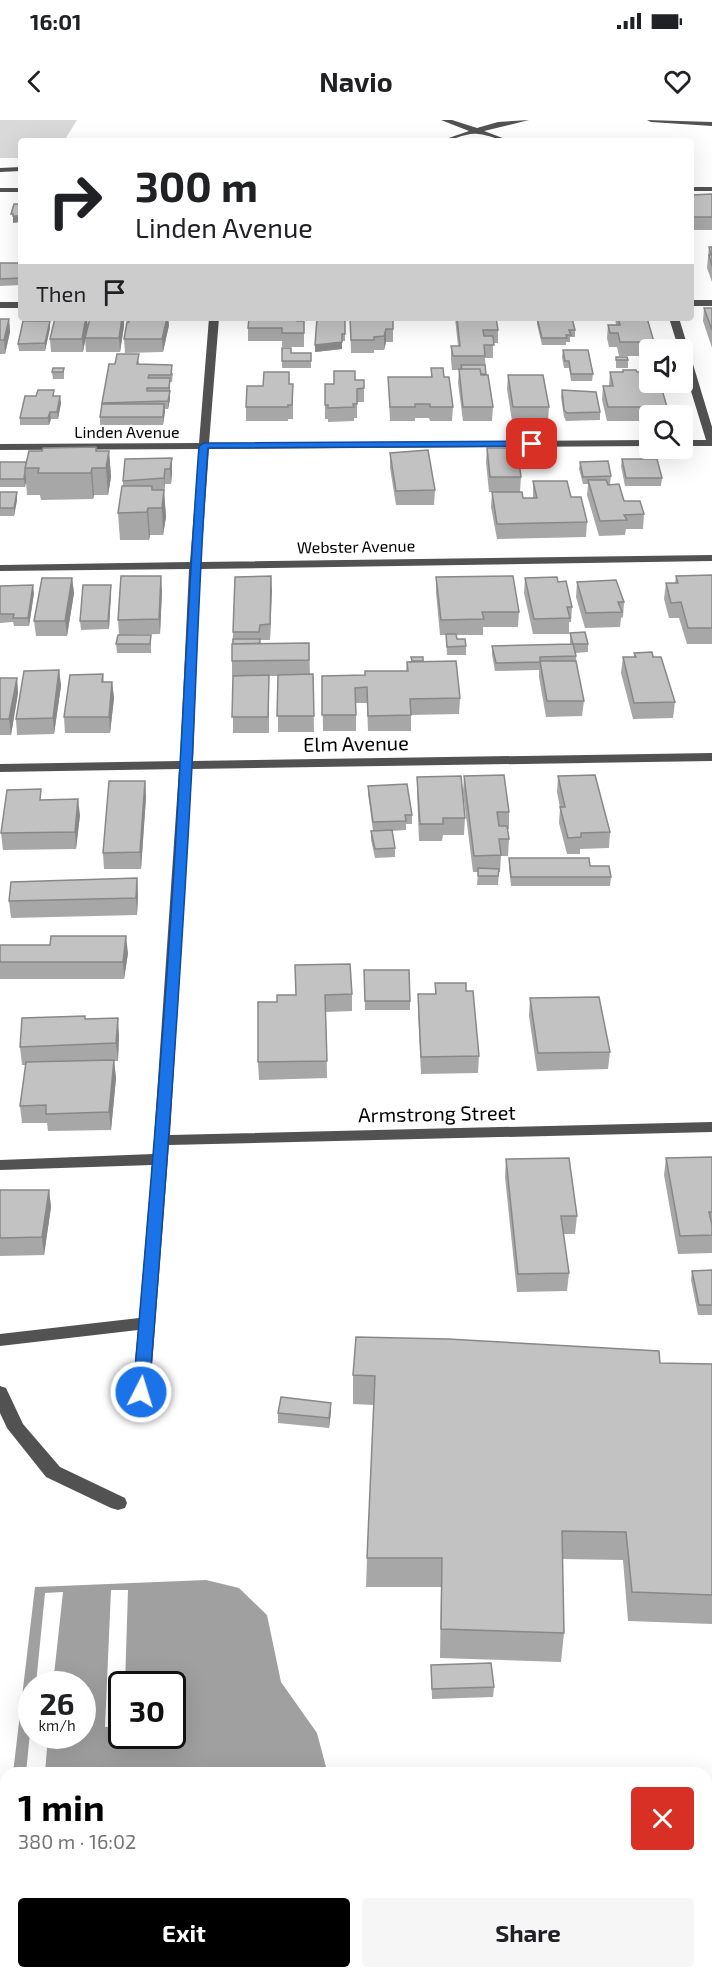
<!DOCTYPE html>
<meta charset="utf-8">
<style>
:root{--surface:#fff;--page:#f6f6f6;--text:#202124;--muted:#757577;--accent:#000}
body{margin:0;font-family:"Exo 2",sans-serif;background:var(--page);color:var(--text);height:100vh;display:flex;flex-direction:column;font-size:22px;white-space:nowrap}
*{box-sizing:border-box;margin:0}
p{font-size:20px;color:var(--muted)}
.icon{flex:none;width:33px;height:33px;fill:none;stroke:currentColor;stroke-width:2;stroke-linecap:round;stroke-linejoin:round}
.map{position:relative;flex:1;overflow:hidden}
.panel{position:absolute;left:0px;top:1647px;width:712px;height:212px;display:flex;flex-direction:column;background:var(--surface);border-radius:18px 18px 0 0;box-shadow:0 6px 24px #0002}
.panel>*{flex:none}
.guide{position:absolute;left:18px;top:18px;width:676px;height:183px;border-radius:6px;box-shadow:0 6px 24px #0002;background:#fff;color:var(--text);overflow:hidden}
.controls{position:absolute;left:639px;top:219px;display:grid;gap:12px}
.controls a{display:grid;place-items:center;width:54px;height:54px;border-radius:6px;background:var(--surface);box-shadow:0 6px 24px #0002;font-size:30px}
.speed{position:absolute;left:18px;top:1551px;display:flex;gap:12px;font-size:30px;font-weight:700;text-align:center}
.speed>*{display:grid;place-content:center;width:78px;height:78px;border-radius:50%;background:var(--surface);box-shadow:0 6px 24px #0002;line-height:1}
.speed small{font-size:15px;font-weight:400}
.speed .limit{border:3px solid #111;border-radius:9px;background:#fff;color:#111}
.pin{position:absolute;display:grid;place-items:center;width:51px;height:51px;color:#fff;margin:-26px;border-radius:12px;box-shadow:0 3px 9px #0006}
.me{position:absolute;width:66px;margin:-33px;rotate:5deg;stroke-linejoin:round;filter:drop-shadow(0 0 4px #0008)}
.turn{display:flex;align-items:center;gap:21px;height:126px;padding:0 18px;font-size:27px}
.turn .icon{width:78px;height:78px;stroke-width:2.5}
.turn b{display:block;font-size:42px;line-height:51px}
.then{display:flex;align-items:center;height:57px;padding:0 18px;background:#0003;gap:12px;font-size:22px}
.round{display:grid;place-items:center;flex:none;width:63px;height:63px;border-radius:6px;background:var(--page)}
.overview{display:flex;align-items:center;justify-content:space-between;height:102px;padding:0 18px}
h1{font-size:36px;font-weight:700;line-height:45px;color:var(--accent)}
.primary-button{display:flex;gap:12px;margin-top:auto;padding:12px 18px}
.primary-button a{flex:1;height:69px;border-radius:6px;background:var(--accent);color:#fff;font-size:24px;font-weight:700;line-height:69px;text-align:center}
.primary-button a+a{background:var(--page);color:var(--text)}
.status{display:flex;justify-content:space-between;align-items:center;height:42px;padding:0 30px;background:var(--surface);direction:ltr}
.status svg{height:16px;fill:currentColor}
header{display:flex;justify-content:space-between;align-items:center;height:78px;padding:0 18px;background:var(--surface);font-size:27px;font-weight:700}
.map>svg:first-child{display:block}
.green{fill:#d9d9d9}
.water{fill:#a0a0a0;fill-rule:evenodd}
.pier{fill:#fff}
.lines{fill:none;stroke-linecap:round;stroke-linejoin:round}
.minor{fill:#525252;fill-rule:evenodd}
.wall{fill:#a7a7a7}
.shaded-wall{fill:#888}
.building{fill:#c2c2c2;stroke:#888;stroke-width:1.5}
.route{fill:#1a73e8;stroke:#114b97;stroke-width:1.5}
.labels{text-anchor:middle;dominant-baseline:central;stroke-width:4.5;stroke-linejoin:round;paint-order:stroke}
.far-street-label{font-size:16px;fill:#000;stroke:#fff}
.street-label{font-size:20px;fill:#000;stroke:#fff}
</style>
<div class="status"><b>16:01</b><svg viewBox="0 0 49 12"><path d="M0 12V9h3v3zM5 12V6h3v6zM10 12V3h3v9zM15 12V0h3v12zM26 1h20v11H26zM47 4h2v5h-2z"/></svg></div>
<header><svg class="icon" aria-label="back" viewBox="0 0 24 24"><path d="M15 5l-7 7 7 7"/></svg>Navio<svg class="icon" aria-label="heart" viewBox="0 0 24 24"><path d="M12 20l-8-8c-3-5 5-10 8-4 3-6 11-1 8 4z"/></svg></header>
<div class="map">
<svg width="712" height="1858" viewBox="0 0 712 1858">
<rect width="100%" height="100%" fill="#fff"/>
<path class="green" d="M0 0H77L64 21H21V38H0Z"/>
<path class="water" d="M206 1460 239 1468 267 1495 281 1562 317 1613 326 1647 329 1653H13L35 1467ZM32 1564H82V1616H32ZM122 1564H172V1616H122Z
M6 1708V1852H706L707 1830 712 1829V1858H0V1713H5Z"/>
<path class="pier" d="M111 1470H128L125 1564H122L121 1606 105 1607Z
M63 1472 53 1564H36L45 1473Z
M31 1603 32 1616H48L45 1653H26Z"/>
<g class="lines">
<path class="minor" d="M441 0H452L477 8 498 2 529 0 484 11 511 21C499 21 490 15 478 14 466 12 453 21 440 21L469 11Z
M647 0 712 2V6L651 2Z
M21 47V51L0 52V48Z
M692 67H712V71H692Z
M0 68H21V72H0Z
M692 180H712V186H692Z
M0 182H21V188H0Z
M209 198H219L209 323 650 320V326L209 329 201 442 712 435V441L200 449 193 641 712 633V641L192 649 170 1015 712 1002V1012L169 1025 150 1272 147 1277 141 1279 135 1277 132 1272 138 1210 0 1226V1214L139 1198 152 1045 0 1050V1040L153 1034 179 649 0 652V644L180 641 189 449 0 451V445L190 442 199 329 0 330V324L199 323Z
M669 198H679L712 307V326H682V320H706L682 242V230H679Z
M0 1266 6 1268 23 1304 60 1347 125 1378 127 1383 125 1388 118 1390 111 1388 46 1357 7 1308 0 1293Z"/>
</g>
<path class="wall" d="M712 74V110H692V75Z
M709 127H712V162L707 148Z
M0 143H21V165L0 166Z
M704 188H712V228L703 201Z
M129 198H168L169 205 163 232 125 233 124 219Z
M350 198 393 209V222H386L384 230H374V233H351Z
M455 198H496L498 210V223H493V238H485L486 255 493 287 492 301H463L458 263 459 250H452L451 240V226H458Z
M537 198 575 210V217H570V222H566V225H542L537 204Z
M615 198H647L654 222 653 230H650V236H619L617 227H609L607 218 608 205H616Z
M0 199H9L10 212 5 234H0Z
M345 199V221H342V229L315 232V225Z
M50 201V208L45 231H19L18 224Z
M297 201H304V227H282V221H248V208Z
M88 206H124L120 232H86L85 219 83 232H51L50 219Z
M282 228 291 233H311V248H282Z
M563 230 593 254 592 261H571L569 248H564L562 237Z
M616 237 628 240V248H616Z
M139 241V244L173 253 172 262H170V279L168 289H165L163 305H100V297L102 283 115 244Z
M64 248V259H53L52 252Z
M431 248 444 257 453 287 452 301H430L429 298H415V301H390L388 257H431Z
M623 250 637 252 649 256 657 266 667 287 666 296H650V301H607L602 280 603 266H609L610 252H622Z
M508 255 549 287 548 301H512L507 269Z
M355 260 364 268V282H357V298H354V301L328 302V299H325V264H334Z
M293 264V299H288V301H246V287L263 266Z
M54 270V276L61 283 58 299H51L49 305H20V298L36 276Z
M562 270 600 292V300L566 301 564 297 561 277Z
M96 327 97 331H109L111 357 108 375H94L93 379 41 380 40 375H27L26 362 25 367H0V342H26L42 331Z
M487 328 521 357 520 372 523 378H533V361L571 377 587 402 586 417 497 419 491 387 492 372H512H489L486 342Z
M390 333 435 370 434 385H396L390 348Z
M172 338V353L171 364H165L164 373 166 397 163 415H150L149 420H120L118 393 123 366V361Z
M622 339 662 358 661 366H625L621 346Z
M580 342 611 356 610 364 624 381 644 394 643 409H626L625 415 599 416 587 375 588 364H583L579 349Z
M0 372H17V380L14 396H0Z
M712 455V524H687L679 498H669L664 479 666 463H675L676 456Z
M271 456 270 520H260V523H309L310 554H313L314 612H278V556H269V613H233V556H232V541L233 512Z
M436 457 519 492 518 507H483V515H457V519L466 526V535H447L446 515H440L436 472Z
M72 458 74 473 67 516H36L34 501Z
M525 458 558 462 572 487 571 502H569V514H533L524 473Z
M577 462 624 482 623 497 621 498 620 507 585 508 576 477Z
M111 465V473L109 509 81 510 80 501Z
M0 468 34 473 29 506H14L13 502 0 503Z
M162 471 160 514 119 515 118 500Z
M570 513 588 524V532L575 533 576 536V542L584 581 582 596 546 597 539 557V550L495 551 492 535V526L570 524Z
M151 515V533H117L116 524Z
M634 533 653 537 675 582 673 598 633 599 621 553 623 537H634Z
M411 537 423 541 460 578 459 594 411 595V611H368L367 583H356V611H323L322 556 365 555 406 551 407 542 411 541Z
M59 550 61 566 54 614 17 615 16 599Z
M103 554 104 562H112L114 578 110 613H65L64 597Z
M0 558H17L18 573 11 615H0Z
M464 656 509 692V709H507L509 719 508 736H501L500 752H499L498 765H477L478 752H473L463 672Z
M558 656 610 712 609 728 580 729V734H567L559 703 560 688 557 672Z
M417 657 465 698 464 715H443L442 721H419L417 673Z
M145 661 146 677 141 749H104L103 733Z
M368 666 412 695V704H406V710L392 711 395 728V737L375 738 371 720V711H373L368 674Z
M42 680 80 695 76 729 3 730 1 713Z
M509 738 590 746 611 757 610 766H511L509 747Z
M137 758 138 775 137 795 11 798 9 781Z
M0 825 128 833 124 859H0Z
M364 850 410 881V890H365Z
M435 863 479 936 478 953 421 954 418 891V874H435Z
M352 874V891L326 892 327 958 259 960 258 942 277 882V875Z
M530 878 610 932 608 949 537 951 529 896Z
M85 899 119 915 118 941H114L116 958 111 1010 48 1011 47 1003H22L20 986 26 945H22L20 927Z
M712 1037V1133L678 1134 664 1055 666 1038Z
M506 1039 577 1096 575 1114H563L569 1153 567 1171 517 1172 505 1057Z
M0 1070H49L51 1087 44 1135 0 1136Z
M712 1150V1195H698L691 1160 692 1151Z
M660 1243 712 1244V1504L628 1501 623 1440 562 1439 564 1513 561 1542 440 1538 441 1467H366L367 1438 374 1285 353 1284V1255Z
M331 1283V1292L329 1308 278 1303V1293Z
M431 1545 494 1567 493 1577 432 1579Z
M712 1672V1699L710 1682Z"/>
<path class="shaded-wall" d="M13 96H21V102L13 103Z
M86 198H87L88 206 83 232 82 219Z
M122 198H124V206L120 232 119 218Z
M167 198H168L169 205 163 232 162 219Z
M9 199 10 212 5 234 4 220Z
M50 201V208L45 231V223Z
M386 209V222L384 230V216Z
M342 222V229L315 232V225Z
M170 258V279L168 289V281Z
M60 276 61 283 58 299 57 292Z
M164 284 165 292 163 305V297Z
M50 292 51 299 49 305 48 298Z
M109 331 111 357 108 375 106 348Z
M172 338V353L171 364 170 349Z
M92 348 94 375 93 379 91 353Z
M165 349V373L164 358Z
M26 354V362L25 367 24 359Z
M164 370 166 397 163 415 162 388Z
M17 372V380L14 396V388Z
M148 388 150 415 149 420 147 392Z
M161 456 162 471 160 514 159 499Z
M271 456 272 471 270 520V504Z
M72 458 74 473 67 516 65 501Z
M33 465 34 473 29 506 28 498Z
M111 465V473L109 509 108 501Z
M59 550 61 566 54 614 53 598Z
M17 558 18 573 11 615 9 599Z
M112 562 114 578 110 613 109 597Z
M145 661 146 677 141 749 140 732Z
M78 679 80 695 76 729 75 712Z
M137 758 138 775 137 795 136 778Z
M126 816 128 833 124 859 123 842Z
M118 898 119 915 118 941 116 923Z
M114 940 116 958 111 1010 109 992Z
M49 1070 51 1087 44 1135 42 1117Z
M331 1283V1292L329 1308V1298Z"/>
<path class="building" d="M712 74V97H693L692 93V75Z
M14 84H21V96H13V94H11Z
M709 127H712V146L709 135H711Z
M0 143H21V158L0 159Z
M704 188H712V210Z
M55 198H86L82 219H50Z
M90 198H122L119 218H85Z
M129 198H167L162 219H124L127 202H129Z
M249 198H297V201H304V213H282V208H248Z
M317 198H344L345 199V214H342V222L315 225Z
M350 198H393V209H386L384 216 374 217V220H351Z
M457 198H496L498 210H483L484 216H493L494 225H484L485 236H453L451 226H460Z
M537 198H572L575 210H569L571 215H566L567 218H542Z
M618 198H647L654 222H620L618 213H610L608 205H620Z
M0 199H9L4 220H0Z
M23 201H50L45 223 18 224Z
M282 228H291V233H311V241H282Z
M563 230H588L593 254H571L569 241H565Z
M117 234H139L137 244 172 245 171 255H149L148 258H170L169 268H147V271H170L168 281 102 283 109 244H115Z
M616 237H627L628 240H616Z
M461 245H485L486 254H481L480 249H462Z
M53 248H64L63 252H52Z
M431 248H443L444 257H449L453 287H430V284H415V287H390L388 257H432Z
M459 249H480L481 255H488L493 287H463Z
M623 250H636L637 252H648L650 256V262H656L657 266H661L667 287H608L603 266H613L610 252H623Z
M334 251H355V260H364V268L357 269V284H353L354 287 328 288V285H325V264H334Z
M264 252H289V264H293L292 285H288V287H246L247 266H263Z
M508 255H543L549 287H513Z
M38 270H54L53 276H60L57 292H50L48 298H20L25 276H36Z
M562 270 596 272 600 292 567 293 564 290Z
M102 284H164L163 297H100Z
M96 327V331H109L106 348H92L91 353H38L39 348H25L29 331H42L43 328Z
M487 328H517L521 357H490Z
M428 330 435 370 396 371 390 333Z
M172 338 170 349H165L164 358 123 361 125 339Z
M622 339H657L662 358H626Z
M608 341 611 356 583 357 580 342Z
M0 342H26L24 359H0Z
M588 360H606L608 365 619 364 624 381H640L644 394 624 395 627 400 600 401Z
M533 361H567L571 377H581L587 402 497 404 492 372H522L523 378H537Z
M122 366H152V370H164L162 388H148L147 392 118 393Z
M0 372H17L14 388H0Z
M712 455V508H688L681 482 671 483 666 463H678L676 456Z
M121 456H161L159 499 118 500Z
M271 456 270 504 260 505 259 512H233L235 457Z
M513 456 519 492H482L484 499 441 500 436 457Z
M557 457 558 462 566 461 572 487H567L570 498 534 499 525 458Z
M42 458H72L65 501H34Z
M616 460 624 482H618L622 492 586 493 577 462Z
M33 465 28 498H13L14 494H0V466Z
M83 465H111L108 501H80Z
M585 512 588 524H573L576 536 540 537V542L496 543 492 526 573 524 570 513Z
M446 514H456L457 519H465L466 526 447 527Z
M118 515H151L150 524H116Z
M233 519H260V523L233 524Z
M309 523V540L232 541V524Z
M652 532 653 537H661L675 582 634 583 623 537H636L634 533Z
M411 537H423V541H412Z
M456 541 460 578 410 579 411 595 368 596 367 567 355 568 356 595H322V556L365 555V551H408L407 542Z
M540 541H576L584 581H547Z
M59 550 53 598 16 599 24 551Z
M103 554 102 562H112L109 597H64L70 555Z
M313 554 314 596H277L278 555Z
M269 555 268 597H232L233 556Z
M0 558H17L9 599H0Z
M504 655 509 692H497L499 706H507L509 719H499L501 735 474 736 464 656Z
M595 655 610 712 581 713V717L568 718 560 687H565L558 656Z
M461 656 465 698H443V704H420L417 657Z
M109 661H145L140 732 103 733Z
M407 664 412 695H405L406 701 373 702 368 666Z
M41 669 40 680 78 679 75 712 1 713 7 670Z
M392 710 395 728 375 729 371 711Z
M509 738H589L590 746H609L611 757H511Z
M478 748 499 749 498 756H478Z
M137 758 136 778 9 781 11 762Z
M51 816H126L123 842H0V825H50Z
M350 844 352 874 325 875 327 941 258 942V882H277V875H296L295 845Z
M364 850H409L410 881H365Z
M435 863H466V871H473L479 936 421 937 418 874H436Z
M599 877 610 932 538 933 530 878Z
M85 896V899L118 898 116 923 20 927 22 898Z
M114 940 109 992 46 994V985L20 986 26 942Z
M712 1037V1092H709L712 1105V1115L680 1116 666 1038Z
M569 1038 577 1096H561L569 1153 518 1154 506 1039Z
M0 1070H49L42 1117 0 1118Z
M712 1150V1185H699L692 1151Z
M356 1217 448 1219 659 1231 660 1243 712 1244V1475L632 1472 626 1412 562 1411 564 1513 441 1509 442 1438H367L375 1256 353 1255Z
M281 1277 331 1283 329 1298 278 1293Z
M491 1543 494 1567 432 1569 431 1545Z"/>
<path class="route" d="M532 321 535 322V326L208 328C200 434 197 540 192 646 181 855 166 1064 149 1272L146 1276H135L133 1272C151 1063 169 854 180 644 186 538 191 432 199 326L204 323Z"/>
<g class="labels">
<g class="far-street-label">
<text x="127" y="311">Linden Avenue</text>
<text transform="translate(356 426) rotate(-1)">Webster Avenue</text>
</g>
<g class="street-label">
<text transform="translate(356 623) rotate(-1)">Elm Avenue</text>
<text transform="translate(437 993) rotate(-1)">Armstrong Street</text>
</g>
</g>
</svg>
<div class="controls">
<a><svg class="icon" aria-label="sound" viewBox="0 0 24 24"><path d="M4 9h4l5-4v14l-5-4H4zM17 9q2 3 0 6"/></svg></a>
<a><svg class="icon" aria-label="search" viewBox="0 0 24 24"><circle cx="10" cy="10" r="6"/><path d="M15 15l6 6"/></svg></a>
</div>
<div class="speed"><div>26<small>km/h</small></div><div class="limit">30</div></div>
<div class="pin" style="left:532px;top:324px;background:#d93025"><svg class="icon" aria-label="arrive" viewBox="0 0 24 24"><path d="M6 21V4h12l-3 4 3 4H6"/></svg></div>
<svg class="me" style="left:141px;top:1272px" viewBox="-20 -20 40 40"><circle r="17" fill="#1a73e8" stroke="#fff" stroke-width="3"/><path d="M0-11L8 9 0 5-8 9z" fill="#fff"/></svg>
<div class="guide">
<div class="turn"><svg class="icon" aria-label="right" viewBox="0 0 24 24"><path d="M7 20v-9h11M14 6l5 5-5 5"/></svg><div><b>300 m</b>Linden Avenue</div></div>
<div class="then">Then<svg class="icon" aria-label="arrive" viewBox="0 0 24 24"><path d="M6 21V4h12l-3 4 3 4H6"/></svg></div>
</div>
<section class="panel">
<div class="overview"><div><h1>1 min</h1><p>380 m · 16:02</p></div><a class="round" style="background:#d93025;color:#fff"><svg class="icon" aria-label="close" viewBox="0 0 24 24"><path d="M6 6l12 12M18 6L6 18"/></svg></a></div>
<div class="primary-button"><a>Exit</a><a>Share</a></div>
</section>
</div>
